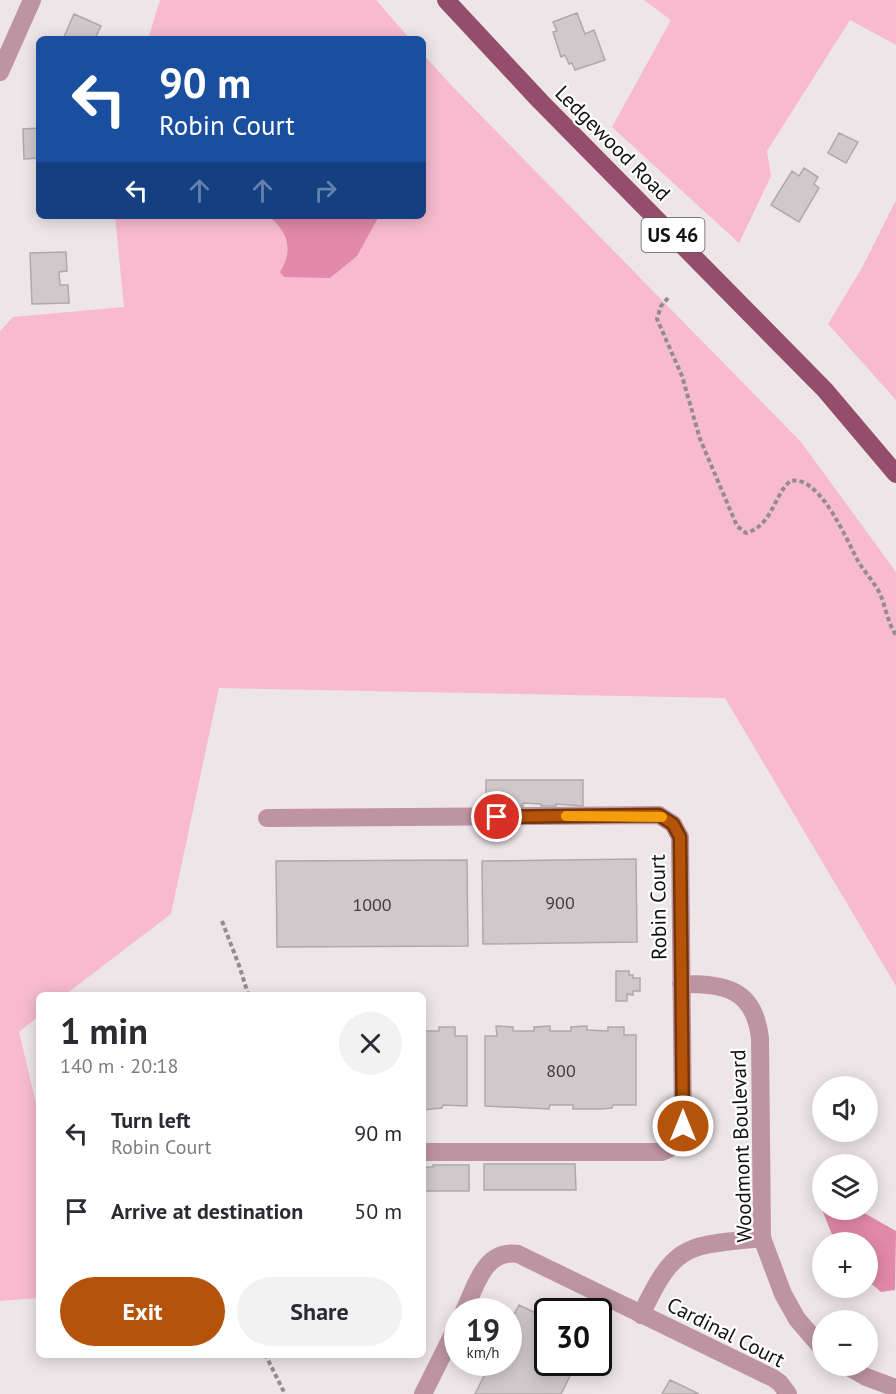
<!DOCTYPE html>
<meta charset="utf-8">
<style>
:root{--surface:#fff;--page:#f2f2f3;--text:#2b2b33;--muted:#7c7c81;--accent:#b45309}
body{margin:0;font-family:"PT Sans",sans-serif;background:var(--page);color:var(--text);height:100vh;display:flex;flex-direction:column;font-size:22px;white-space:nowrap}
*{box-sizing:border-box;margin:0}
p{font-size:20px;color:var(--muted)}
.icon{flex:none;width:33px;height:33px;fill:none;stroke:currentColor;stroke-width:2;stroke-linecap:round;stroke-linejoin:round}
.map{position:relative;flex:1;overflow:hidden}
.side{position:absolute;left:36px;top:992px;width:390px;height:366px;display:flex;flex-direction:column;background:var(--surface);border-radius:9px;box-shadow:0 3px 15px #0003}
.side>*{flex:none}
.guide{position:absolute;left:36px;top:36px;width:390px;height:183px;border-radius:9px;box-shadow:0 3px 15px #0003;background:#1a4fa0;color:#fff;overflow:hidden}
.buttons{position:absolute;left:812px;top:1076px;display:grid;gap:12px}
.buttons a{display:grid;place-items:center;width:66px;height:66px;border-radius:50%;background:var(--surface);box-shadow:0 3px 15px #0003;font-size:30px}
.speed{position:absolute;left:444px;top:1298px;display:flex;gap:12px;font-size:30px;font-weight:700;text-align:center}
.speed>*{display:grid;place-content:center;width:78px;height:78px;border-radius:50%;background:var(--surface);box-shadow:0 3px 15px #0003;line-height:1}
.speed small{font-size:15px;font-weight:400}
.speed .limit{border:3px solid #111;border-radius:9px;background:#fff;color:#111}
.pin{position:absolute;display:grid;place-items:center;width:51px;height:51px;color:#fff;margin:-26px;border:3px solid #fff;border-radius:50%;box-shadow:0 2px 6px #0007}
.me{position:absolute;width:66px;margin:-33px;rotate:0deg;stroke-linejoin:round;filter:drop-shadow(0 0 4px #0008)}
.turn{display:flex;align-items:center;gap:21px;height:126px;padding:0 24px;font-size:27px}
.turn .icon{width:78px;height:78px;stroke-width:2.5}
.turn b{display:block;font-size:42px;line-height:51px}
.lanes{display:flex;align-items:center;height:57px;padding:0 24px;background:#0003;justify-content:center;gap:30px;direction:ltr}
.lanes .off{opacity:.35}
.round{display:grid;place-items:center;flex:none;width:63px;height:63px;border-radius:32px;background:var(--page)}
.headline{display:flex;align-items:center;justify-content:space-between;height:102px;padding:0 24px}
h1{font-size:36px;font-weight:800;line-height:45px}
.action{display:flex;gap:12px;margin-top:auto;padding:12px 24px}
.action a{flex:1;height:69px;border-radius:36px;background:var(--accent);color:#fff;font-size:24px;font-weight:800;line-height:69px;text-align:center}
.action a+a{background:var(--page);color:var(--text)}
ul{padding:0;list-style:none}
li{display:flex;align-items:center;gap:18px;height:78px;padding:0 24px}
li div{flex:1}
li b{display:block;font-size:22px}
li em{font-style:normal}
.map>svg:first-child{display:block}
.green{fill:#f7bacf}
.water{fill:#e288aa}
.building{fill:#d0c8ca;stroke:#b0a9ab;stroke-width:1.5}
.lines{fill:none;stroke-linecap:round;stroke-linejoin:round}
.path{stroke:#938d8f;stroke-width:4;stroke-dasharray:4.5 3;stroke-linecap:butt}
.minor{stroke:#be94a3;stroke-width:18}
.major{stroke:#944d6a;stroke-width:18}
.route-casing{stroke:#753606;stroke-width:15}
.route{stroke:#b45309;stroke-width:10}
.slow{stroke:#f59e0b;stroke-width:10}
.labels{text-anchor:middle;dominant-baseline:central;stroke-width:4.5;stroke-linejoin:round;paint-order:stroke}
.number-label{font-size:18px;fill:#423e3f}
.shield{fill:#fff;stroke:#5a5858;stroke-width:1.5}
.shield-label{font-size:20px;font-weight:bold;fill:#131011}
.street-label{font-size:21px;fill:#131011;stroke:#fff}
</style>
<div class="map">
<svg width="896" height="1394" viewBox="0 0 896 1394">
<rect width="100%" height="100%" fill="#ede5e8"/>
<path class="green" d="M160 0H376L410 39H148Z
M644 0H896V45L850 20 767 151 771 176 739 243 612 127 671 20Z
M423 54 450 84 801 442 896 572V986L725 698 219 688 171 914 66 994H39V1016L19 1032 39 1116V1298L0 1301V331L13 317 124 307 115 216H423Z
M896 200V400L828 324 863 266Z"/>
<path class="water" d="M268 216H379L357 256 330 278 284 277 280 272C294 250 288 231 268 216Z
M822 1196V1209H857L896 1231 895 1290 881 1292 873 1285H867V1242H835L821 1207Z"/>
<path class="building" d="M577 13 585 34 594 30 605 60 575 70 572 63 569 64 565 55 561 57 553 32 557 31 553 22Z
M74 14 101 26 95 39H63Z
M39 128V158L24 159 23 129Z
M839 133 858 142 846 163 828 153Z
M804 168 818 177 814 184 819 188 799 222 771 205 792 171 799 176Z
M66 252 67 271 59 272 60 285H68L69 303 32 304 30 253Z
M486 780H583V806L556 804V806H541V804L523 803V806H507L508 804 486 806Z
M636 859 637 942 483 944 482 861Z
M467 860 468 946 277 947 276 861Z
M616 971H629V975H633V978H640V991H633V995L627 994V1001H616Z
M496 1026 513 1027V1031H534V1027L550 1026V1031H571V1027L587 1026V1030L608 1031V1027H624V1035H636V1105H613L612 1108 601 1109H573V1105H550L549 1109 485 1106V1036H497Z
M439 1027H455V1036H467V1106L443 1105 442 1108 423 1110V1031H439Z
M484 1164H575L576 1190H484Z
M433 1165H469V1191H423V1167H433Z
M519 1305 548 1319V1362H577L561 1394H475L491 1362H508V1326Z
M670 1380 699 1394H662Z"/>
<g class="lines">
<path class="path" d="M668 298 661 306 657 319 682 376 700 439 737 526 746 533C772 526 773 497 790 481 820 474 847 541 858 561 865 573 876 584 881 596 886 609 888 623 896 635
M222 921 240 968 248 994
M265 1354 285 1394"/>
<path class="minor" d="M0 72 32 0
M267 818 659 815 673 824 680 837 683 1126C680 1139 674 1148 662 1152H423
M681 984C725 984 754 988 760 1038L762 1238 783 1294 797 1319 822 1348
M464 1311C476 1286 484 1249 518 1254L773 1378 780 1383 788 1394
M641 1315C675 1242 686 1246 762 1238
M845 1365 866 1377 896 1388
M423 1394 458 1324"/>
<path class="major" d="M446 0 540 101 825 390 896 474"/>
</g>
<g class="lines">
<g class="route-casing">
<path id="route" d="M497 817 659 815 673 824 680 837 683 1126"/>
</g>
<use href="#route" class="route"/>
<path class="slow" d="M566 816 662 817"/>
</g>
<g class="labels">
<g class="number-label">
<text x="560" y="902">900</text>
<text x="372" y="904">1000</text>
<text x="561" y="1070">800</text>
</g>
<rect class="shield" x="641.5" y="218" width="63" height="34" rx="4.5"/>
<g class="shield-label">
<text x="673" y="235">US 46</text>
</g>
<g class="street-label">
<text transform="translate(613 143) rotate(45)">Ledgewood Road</text>
<text transform="translate(658 907) rotate(-91)">Robin Court</text>
<text transform="translate(741 1146) rotate(-92)">Woodmont Boulevard</text>
<text transform="translate(726 1332) rotate(27)">Cardinal Court</text>
</g>
</g>
</svg>
<div class="buttons">
<a><svg class="icon" aria-label="sound" viewBox="0 0 24 24"><path d="M4 9h4l5-4v14l-5-4H4zM17 9q2 3 0 6"/></svg></a>
<a><svg class="icon" aria-label="layers" viewBox="0 0 24 24"><path d="M12 4l9 5-9 5-9-5zM3 14l9 5 9-5"/></svg></a>
<a>+</a>
<a>−</a>
</div>
<div class="speed"><div>19<small>km/h</small></div><div class="limit">30</div></div>
<div class="pin" style="left:497px;top:817px;background:#d93025"><svg class="icon" aria-label="arrive" viewBox="0 0 24 24"><path d="M6 21V4h12l-3 4 3 4H6"/></svg></div>
<svg class="me" style="left:683px;top:1126px" viewBox="-20 -20 40 40"><circle r="17" fill="#b45309" stroke="#fff" stroke-width="3"/><path d="M0-11L8 9 0 5-8 9z" fill="#fff"/></svg>
<div class="guide">
<div class="turn"><svg class="icon" aria-label="left" viewBox="0 0 24 24"><path d="M17 20v-9H6M10 6l-5 5 5 5"/></svg><div><b>90 m</b>Robin Court</div></div>
<div class="lanes"><svg class="icon" aria-label="left" viewBox="0 0 24 24"><path d="M17 20v-9H6M10 6l-5 5 5 5"/></svg><svg class="icon off" aria-label="ahead" viewBox="0 0 24 24"><path d="M12 20V5M6 11l6-6 6 6"/></svg><svg class="icon off" aria-label="ahead" viewBox="0 0 24 24"><path d="M12 20V5M6 11l6-6 6 6"/></svg><svg class="icon off" aria-label="right" viewBox="0 0 24 24"><path d="M7 20v-9h11M14 6l5 5-5 5"/></svg></div>
</div>
<section class="side">
<div class="headline"><div><h1>1 min</h1><p>140 m · 20:18</p></div><a class="round"><svg class="icon" aria-label="close" viewBox="0 0 24 24"><path d="M6 6l12 12M18 6L6 18"/></svg></a></div>
<ul>
<li><svg class="icon" aria-label="left" viewBox="0 0 24 24"><path d="M17 20v-9H6M10 6l-5 5 5 5"/></svg><div><b>Turn left</b><p>Robin Court</p></div><em>90 m</em></li>
<li><svg class="icon" aria-label="arrive" viewBox="0 0 24 24"><path d="M6 21V4h12l-3 4 3 4H6"/></svg><div><b>Arrive at destination</b></div><em>50 m</em></li>
</ul>
<div class="action"><a>Exit</a><a>Share</a></div>
</section>
</div>
